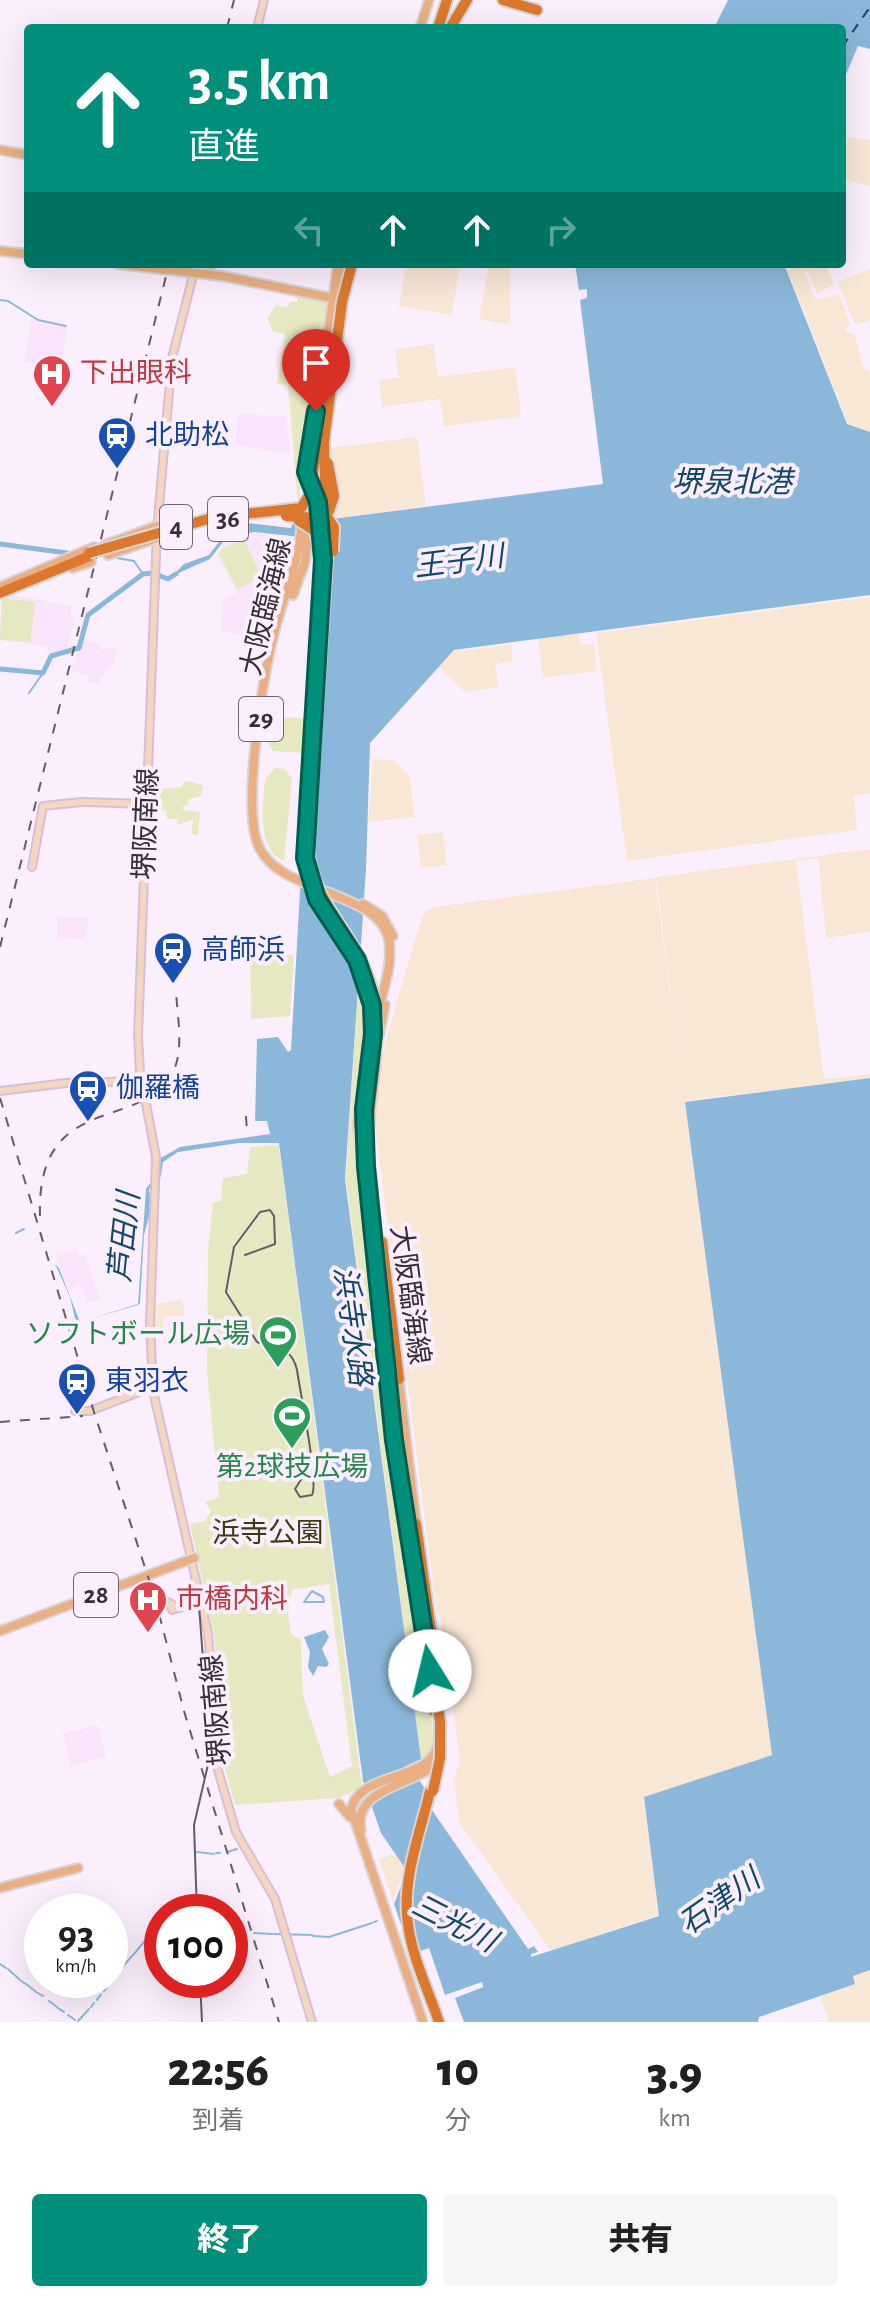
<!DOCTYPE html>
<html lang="ja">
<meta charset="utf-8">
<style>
:root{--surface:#fff;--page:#f6f6f6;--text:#202124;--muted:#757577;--accent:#008f7a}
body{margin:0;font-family:"Alegreya Sans","Noto Sans JP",sans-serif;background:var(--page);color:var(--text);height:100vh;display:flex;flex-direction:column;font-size:30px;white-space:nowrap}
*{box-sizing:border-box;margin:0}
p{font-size:26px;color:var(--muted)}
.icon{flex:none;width:44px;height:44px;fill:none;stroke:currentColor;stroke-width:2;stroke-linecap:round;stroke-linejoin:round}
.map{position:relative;height:2022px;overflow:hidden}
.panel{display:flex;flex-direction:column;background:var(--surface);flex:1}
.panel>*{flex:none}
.banner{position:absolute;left:24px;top:24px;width:822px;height:244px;border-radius:8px;box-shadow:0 8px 32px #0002;background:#008f7a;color:#fff;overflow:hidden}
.speed{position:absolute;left:24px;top:1894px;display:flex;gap:16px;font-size:40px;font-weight:700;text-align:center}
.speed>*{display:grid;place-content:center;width:104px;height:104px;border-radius:50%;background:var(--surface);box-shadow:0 8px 32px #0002;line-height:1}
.speed small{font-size:20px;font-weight:400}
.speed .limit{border:12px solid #d22;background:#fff;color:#111}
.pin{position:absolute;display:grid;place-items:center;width:68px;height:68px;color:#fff;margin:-82px -34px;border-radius:50% 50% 50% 0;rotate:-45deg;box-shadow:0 0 8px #0007}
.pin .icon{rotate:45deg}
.me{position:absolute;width:88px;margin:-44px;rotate:351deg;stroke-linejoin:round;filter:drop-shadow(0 0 6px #0008)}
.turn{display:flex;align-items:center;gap:28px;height:168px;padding:0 32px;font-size:36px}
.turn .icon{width:104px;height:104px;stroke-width:2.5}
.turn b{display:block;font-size:56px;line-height:68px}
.lanes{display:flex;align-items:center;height:76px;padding:0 32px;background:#0003;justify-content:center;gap:40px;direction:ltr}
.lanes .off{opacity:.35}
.eta{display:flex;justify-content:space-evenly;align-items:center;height:136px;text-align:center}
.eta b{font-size:48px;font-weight:800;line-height:56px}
.button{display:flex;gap:16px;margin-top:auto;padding:16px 32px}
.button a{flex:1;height:92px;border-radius:8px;background:var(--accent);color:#fff;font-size:32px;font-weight:800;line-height:92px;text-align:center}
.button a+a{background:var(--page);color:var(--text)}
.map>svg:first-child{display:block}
.commercial{fill:#f7e7d5}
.industrial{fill:#f8e7d5}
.built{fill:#fae4fc}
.green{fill:#e6e8c1;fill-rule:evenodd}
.water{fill:#8bb8da}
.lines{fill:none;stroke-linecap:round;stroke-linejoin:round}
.stream{stroke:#8bb8da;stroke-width:2}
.river{stroke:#8bb8da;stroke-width:5}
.ferry{stroke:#14486a;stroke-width:2;stroke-dasharray:10 8;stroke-linecap:butt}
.secondary-casing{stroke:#d5bfd7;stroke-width:10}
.primary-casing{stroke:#d7d5d7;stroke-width:12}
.highway-casing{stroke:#d7d5d7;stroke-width:14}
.secondary{stroke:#f4d6c0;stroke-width:6}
.primary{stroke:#e9ae82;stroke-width:8}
.highway{stroke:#db782e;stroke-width:10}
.tram{stroke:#665c67;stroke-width:2}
.rail{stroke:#665c67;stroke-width:2;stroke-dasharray:10 10;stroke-linecap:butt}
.primary-bridge-casing{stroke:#d7d5d7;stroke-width:12;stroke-linecap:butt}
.highway-bridge-casing{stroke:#d7d5d7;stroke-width:14;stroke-linecap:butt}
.primary-bridge{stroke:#e9ae82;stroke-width:8}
.highway-bridge{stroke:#db782e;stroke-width:10}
.route-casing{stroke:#005d4f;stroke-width:20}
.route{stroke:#008f7a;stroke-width:14}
.labels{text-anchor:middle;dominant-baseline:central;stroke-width:8;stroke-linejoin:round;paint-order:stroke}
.shield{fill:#fceffd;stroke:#726872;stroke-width:2}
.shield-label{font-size:26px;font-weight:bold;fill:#372e37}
.health-label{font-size:28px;fill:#be3a42;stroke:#fceffd;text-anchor:start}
.transit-label{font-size:28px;fill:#164399;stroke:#fceffd;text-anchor:start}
.street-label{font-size:28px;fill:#372e37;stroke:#fceffd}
.leisure-label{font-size:28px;fill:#27864d;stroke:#fceffd;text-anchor:end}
.park-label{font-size:28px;fill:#3a3b13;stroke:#fceffd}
.water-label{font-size:30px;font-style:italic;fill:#14486a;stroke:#fceffd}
</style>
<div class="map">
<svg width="870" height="2022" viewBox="0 0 870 2022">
<rect width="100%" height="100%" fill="#fceffd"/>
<path class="commercial" d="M182 1299 185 1316 164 1317 165 1339 154 1335 153 1305Z"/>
<path class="industrial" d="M842 136 870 140V186L842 179Z
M406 264H460L452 315 399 306Z
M489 264H508L510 268V321L506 324 479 319Z
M785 264H826L834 284 817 294 808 271 805 273 816 300 839 294 850 324 845 331 854 334 864 369 870 372V432L848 424Z
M870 269V320L858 324 854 323 838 282Z
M433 344 438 377 515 367 521 412 518 417 444 426 440 399 382 407 379 380 399 377 395 349Z
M417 437 426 506 332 519 329 448Z
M870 597V793L854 796 857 830 627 861 596 633Z
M575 619 581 645 594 643 597 671 543 678 536 625Z
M511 644 513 661 495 664 498 687 465 692 439 667 453 652Z
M373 759 393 760 409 775 415 817 368 822Z
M443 832 447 865 421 868 417 835Z
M870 849V932L826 938 818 858 796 861 824 1079 870 1074V1078L685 1101 772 1755 644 1797 660 1914 551 1951 459 1822 454 1779 460 1761 440 1615H437L374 1118 385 1043 416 936 424 913 434 907 655 878 684 1096 656 877Z
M396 1853 405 1867 393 1902 379 1859Z
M870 1970V2022H829L820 1996 855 1984 852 1976Z"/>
<path class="built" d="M31 319 67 327 62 365 25 361Z
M238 414 286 416 291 454 235 445Z
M257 533 276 536 264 638 221 631 223 600 237 592 217 556 226 541Z
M11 594 72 606 71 616 75 617 67 649 47 656 48 647 0 640 2 598Z
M83 640 100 643 101 649 118 647 114 662 97 684 88 681 89 676 71 671Z
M57 917H90L85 939 57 937Z
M76 1248 79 1255 85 1254 100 1299 88 1303 81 1285 69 1290 58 1262 57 1255Z
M98 1725 106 1757 71 1766 63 1733Z"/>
<path class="green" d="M298 296 325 301 327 305 298 507 288 385 277 384 285 334 273 332 267 318 276 305 288 307 290 302H297Z
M244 539 260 574 259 578 237 589 219 554 223 548Z
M2 598 35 602 30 642 0 640Z
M271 717 306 718 304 753 273 751 267 742Z
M275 768 285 769 292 779 284 861C256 850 263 804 265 779Z
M185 781 203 785 201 796 189 799 188 805 183 806V810L200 812 198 836 191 834 193 820 177 825 178 819H167V811L151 806V790L181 787Z
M250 952 294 955 290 1016 251 1019Z
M359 971C379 1028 356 1091 357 1151L387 1364 391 1438 405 1514 433 1729 435 1748 424 1760 421 1758 346 1178Z
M279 1145 362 1787 339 1798 235 1805 223 1761 214 1636 190 1524 205 1521 211 1511 205 1502 219 1497 207 1371 208 1251 213 1202 221 1201 223 1178 247 1174 250 1147ZM329 1584 352 1766 330 1777 303 1695 301 1640 291 1634 288 1614 292 1590Z"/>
<path class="water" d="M728 0H870V49L858 46 842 84V28H714Z
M575 264H784L847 424 870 432V595L454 650 370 743 366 870 345 1179 421 1759 404 1767 411 1783 419 1780 430 1796 425 1800 528 1949 534 1946 538 1952 531 1954V1957L659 1916 644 1797 772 1755 685 1102 870 1078V1970L853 1976 855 1984 759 2017 758 2022H464L455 1998 483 1987 482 1982 445 1995 429 1948 411 1954 394 1904 407 1871 381 1833 363 1781 279 1143H239L178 1152 163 1162 161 1176 149 1189 151 1209 144 1235 140 1303 138 1305 76 1323 70 1297 55 1264 59 1268 80 1322 138 1304 146 1189 158 1172 159 1159 180 1147 270 1134 267 1121H255L257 1039 278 1037 288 1052 291 1050 320 539 254 532 235 536 223 542 210 559 172 576 184 564 209 555 232 525 237 526 238 522 291 528 292 524 313 526 332 519 603 484 580 300 587 298V289L579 290Z
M325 1630 329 1637 322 1649 329 1664 326 1667 318 1666 313 1676 308 1667 310 1652 304 1637Z"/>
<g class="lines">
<path class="stream" d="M0 300 8 301 38 320 66 326
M117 558 134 561 143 574
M29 693 43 673
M16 1233 24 1229
M312 1591 323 1597 324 1602H304Z
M197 1852 214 1854
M227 1852 237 1849
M216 1853H220
M374 1922 377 1921
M234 1931 244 1932
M254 1933 272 1934
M274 1934 312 1935
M150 1936 162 1937
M313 1936 329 1937 372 1923
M134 1954 148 1937
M0 1964 6 1968
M125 1964 133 1955
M8 1969 19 1979
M116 1977 124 1965
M20 1980 30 1987
M112 1982 114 1979
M31 1988 35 1991
M104 1991 110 1983
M36 1992 43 1996
M99 1997 101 1995
M97 2000 98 1998
M49 2001 57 2007
M91 2007 94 2003
M58 2008 64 2012
M68 2015 75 2020
M78 2021 89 2009"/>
<path class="river" d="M0 544 67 553
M0 669 43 673 51 656 79 648 88 615 143 574 153 573 168 579 176 574"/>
<path class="ferry" d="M842 47 870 7
M842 78 843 83"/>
<g class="secondary-casing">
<path id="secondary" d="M257 28 264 0
M196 264 172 358 157 530 138 1036 140 1072 156 1157 150 1321 153 1391 208 1633 218 1770 236 1832 275 1899 312 2022
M32 867 43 806 82 802 147 804
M0 1091 66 1083 142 1081
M75 1411H90L154 1386
M178 1608 168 1602 172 1610 203 1600"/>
</g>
<g class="primary-casing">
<path id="primary" d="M420 28 429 0
M0 150 28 155
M0 251 28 254
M118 264 143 267
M195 268 211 272
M222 276 337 299
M338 299 344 264
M318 406 338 264
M302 518C300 564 285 589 275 630 263 675 243 800 257 842 275 896 380 888 389 941 393 964 383 990 378 1013
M157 538 108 555 105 545 157 526
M72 568 91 562
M0 587 94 547
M293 595 305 562 313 491
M363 904 382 916 393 936
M379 1035 385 1005
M365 1181 371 1235
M398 1373 417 1530
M0 1631 194 1558
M339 1804 350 1817
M361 1830C352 1786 417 1786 439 1761
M0 1888 78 1868
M423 2022 351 1809C361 1770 430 1783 438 1744"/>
</g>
<g class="highway-casing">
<path id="highway" d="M503 0 537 10
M438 28 447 0
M450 28 467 0
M312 431 319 403
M318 502 322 538
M0 593 90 556
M317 647 318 612
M366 1184 359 1123 370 1030 368 994
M382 1242 399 1379
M416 1524 432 1637
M419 1609 433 1710
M430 1791C421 1830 404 1873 407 1914 409 1951 427 1987 439 2022"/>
</g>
<use href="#secondary" class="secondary"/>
<use href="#primary" class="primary"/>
<use href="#highway" class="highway"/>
<path class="tram" d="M245 1255 275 1244 274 1216 270 1210 260 1212 234 1247 226 1292 257 1342C276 1350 291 1345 297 1370 300 1392 319 1482 312 1495L300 1497 295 1489 311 1464
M197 1912 194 1825 210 1756 199 1605
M200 1980 202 2022"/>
<path class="rail" d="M227 28 234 0
M0 947 169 264
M0 1098 94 1412 155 1598 184 1711 279 2022
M246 1116 247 1133
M40 1216C36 1088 145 1134 174 1070 184 1046 177 1015 176 990
M0 1422 83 1416"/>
<g class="primary-bridge-casing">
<path id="primary-bridge" d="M143 267 222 276"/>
</g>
<g class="highway-bridge-casing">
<path id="highway-bridge" d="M352 264 342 302 324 442 327 559 308 847C313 908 359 935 372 990 386 1042 365 1100 368 1154L397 1440 440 1721V1758L433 1791
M310 485 306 468 312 431
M325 514 334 527 333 551
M286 516 316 518 329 511 334 496 328 463
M298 520 315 531 320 554
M89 553 215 517 301 508 310 494 318 438"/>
</g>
<use href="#primary-bridge" class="primary-bridge"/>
<use href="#highway-bridge" class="highway-bridge"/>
</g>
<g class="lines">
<g class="route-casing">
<path id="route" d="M316 411 306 472 318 502 323 560 305 858 317 899 357 960 372 1005 373 1034 364 1109 366 1167 394 1440 430 1671"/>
</g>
<use href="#route" class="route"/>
</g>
<defs>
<g id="hospital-pin" transform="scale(2)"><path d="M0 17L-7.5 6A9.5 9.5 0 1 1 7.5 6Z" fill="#e0444e" stroke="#fceffd"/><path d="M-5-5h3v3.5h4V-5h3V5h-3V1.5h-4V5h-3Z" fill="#fff"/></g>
<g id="station-pin" transform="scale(2)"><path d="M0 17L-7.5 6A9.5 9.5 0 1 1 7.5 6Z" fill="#1a4fb4" stroke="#fceffd"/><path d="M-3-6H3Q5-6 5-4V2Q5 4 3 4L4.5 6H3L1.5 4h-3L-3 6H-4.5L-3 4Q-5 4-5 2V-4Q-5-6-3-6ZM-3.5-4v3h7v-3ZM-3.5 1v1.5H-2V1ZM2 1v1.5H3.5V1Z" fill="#fff"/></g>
<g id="stadium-pin" transform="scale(2)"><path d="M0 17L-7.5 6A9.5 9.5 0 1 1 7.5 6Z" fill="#2e9e5b" stroke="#fceffd"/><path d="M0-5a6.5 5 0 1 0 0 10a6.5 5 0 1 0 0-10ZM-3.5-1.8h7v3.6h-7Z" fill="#fff"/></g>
</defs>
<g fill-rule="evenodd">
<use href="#hospital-pin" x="52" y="374"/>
<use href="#station-pin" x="117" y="436"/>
<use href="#station-pin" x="173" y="951"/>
<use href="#station-pin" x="88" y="1089"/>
<use href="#stadium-pin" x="278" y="1335"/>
<use href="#station-pin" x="77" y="1382"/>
<use href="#stadium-pin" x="292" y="1416"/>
<use href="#hospital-pin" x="148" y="1600"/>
</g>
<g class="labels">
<g class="shield">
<rect x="208" y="497" width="40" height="44" rx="6"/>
<rect x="160" y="505" width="32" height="44" rx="6"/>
<rect x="239" y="697" width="44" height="44" rx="6"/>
<rect x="74" y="1573" width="44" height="44" rx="6"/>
</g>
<g class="shield-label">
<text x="228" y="519">36</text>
<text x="176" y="527">4</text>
<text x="261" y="719">29</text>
<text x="96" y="1595">28</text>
</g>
<g class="health-label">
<text x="80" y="374">下出眼科</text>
<text x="176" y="1600">市橋内科</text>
</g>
<g class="transit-label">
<text x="145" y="436">北助松</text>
<text x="201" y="951">高師浜</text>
<text x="116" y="1089">伽羅橋</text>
<text x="105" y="1382">東羽衣</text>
</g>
<g class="street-label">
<text transform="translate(267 607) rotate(-77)">大阪臨海線</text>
<text transform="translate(147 824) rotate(-88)">堺阪南線</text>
<text transform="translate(409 1295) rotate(82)">大阪臨海線</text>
<text transform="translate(217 1710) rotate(-95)">堺阪南線</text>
</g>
<g class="leisure-label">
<text x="250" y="1335">ソフトボール広場</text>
<text x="292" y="1468" text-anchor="middle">第2球技広場</text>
</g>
<g class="park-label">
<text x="268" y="1534">浜寺公園</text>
</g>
<g class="water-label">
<text x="732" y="483">堺泉北港</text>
<text transform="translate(459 562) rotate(-7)">王子川</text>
<text transform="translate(125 1237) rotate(-84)">芦田川</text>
<text transform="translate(352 1326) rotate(82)">浜寺水路</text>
<text transform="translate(720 1902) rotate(-35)">石津川</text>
<text transform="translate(454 1924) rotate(27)">三光川</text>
</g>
</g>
</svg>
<div class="speed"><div>93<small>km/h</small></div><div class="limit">100</div></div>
<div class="pin" style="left:316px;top:411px;background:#d93025"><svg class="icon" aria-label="arrive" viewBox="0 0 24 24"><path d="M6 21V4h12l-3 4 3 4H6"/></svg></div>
<svg class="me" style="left:430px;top:1671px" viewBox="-20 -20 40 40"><circle r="19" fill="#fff"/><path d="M0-13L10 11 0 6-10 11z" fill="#008f7a"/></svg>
<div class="banner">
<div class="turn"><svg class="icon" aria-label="ahead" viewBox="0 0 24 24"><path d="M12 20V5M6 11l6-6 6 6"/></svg><div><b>3.5 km</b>直進</div></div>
<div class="lanes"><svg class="icon off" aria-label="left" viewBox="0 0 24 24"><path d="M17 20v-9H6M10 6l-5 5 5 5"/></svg><svg class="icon" aria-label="ahead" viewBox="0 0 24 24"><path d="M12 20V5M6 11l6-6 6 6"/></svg><svg class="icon" aria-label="ahead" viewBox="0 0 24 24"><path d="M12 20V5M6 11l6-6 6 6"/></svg><svg class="icon off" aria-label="right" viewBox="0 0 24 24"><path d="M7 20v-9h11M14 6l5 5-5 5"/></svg></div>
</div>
</div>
<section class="panel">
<div class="eta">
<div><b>22:56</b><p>到着</p></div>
<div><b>10</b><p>分</p></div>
<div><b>3.9</b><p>km</p></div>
</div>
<div class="button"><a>終了</a><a>共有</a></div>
</section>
